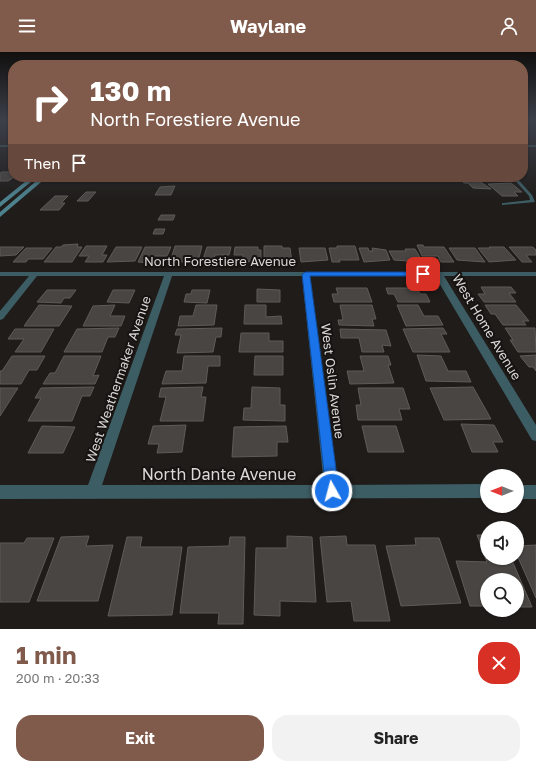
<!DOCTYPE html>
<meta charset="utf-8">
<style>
:root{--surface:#fff;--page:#f2f2f2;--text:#222;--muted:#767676;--accent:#805b4c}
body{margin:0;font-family:"Golos Text",sans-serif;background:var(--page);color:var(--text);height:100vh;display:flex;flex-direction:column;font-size:15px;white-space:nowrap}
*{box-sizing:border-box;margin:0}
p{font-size:13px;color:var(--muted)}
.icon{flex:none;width:22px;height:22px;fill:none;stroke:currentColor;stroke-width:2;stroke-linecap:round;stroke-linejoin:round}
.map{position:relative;height:577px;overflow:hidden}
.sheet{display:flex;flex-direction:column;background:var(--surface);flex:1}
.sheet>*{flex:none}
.guide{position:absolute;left:8px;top:8px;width:520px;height:122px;border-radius:16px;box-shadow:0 1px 3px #0004;background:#805b4c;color:#fff;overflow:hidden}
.needle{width:26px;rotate:270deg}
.buttons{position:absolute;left:480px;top:417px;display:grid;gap:8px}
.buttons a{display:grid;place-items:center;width:44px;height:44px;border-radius:50%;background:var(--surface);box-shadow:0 1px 3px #0004;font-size:20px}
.pin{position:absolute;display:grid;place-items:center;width:34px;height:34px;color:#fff;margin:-17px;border-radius:8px;box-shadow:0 2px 6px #0006}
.me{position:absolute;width:44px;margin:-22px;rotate:353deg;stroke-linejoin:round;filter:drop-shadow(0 0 3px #0008)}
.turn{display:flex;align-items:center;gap:14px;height:84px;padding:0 16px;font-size:18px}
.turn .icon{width:52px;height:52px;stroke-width:2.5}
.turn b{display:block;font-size:28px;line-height:34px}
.then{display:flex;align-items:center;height:38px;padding:0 16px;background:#0003;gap:8px;font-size:15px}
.round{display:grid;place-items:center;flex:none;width:42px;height:42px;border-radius:16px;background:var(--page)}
.overview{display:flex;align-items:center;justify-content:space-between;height:68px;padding:0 16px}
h1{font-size:24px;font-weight:700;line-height:30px;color:var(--accent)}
.cta{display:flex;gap:8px;margin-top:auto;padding:8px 16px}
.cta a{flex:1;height:46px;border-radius:16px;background:var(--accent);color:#fff;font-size:16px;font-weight:700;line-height:46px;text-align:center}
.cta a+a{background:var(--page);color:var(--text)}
header{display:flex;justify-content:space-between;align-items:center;height:52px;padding:0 16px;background:var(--accent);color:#fff;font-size:18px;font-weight:700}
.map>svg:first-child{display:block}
.building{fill:#484542;stroke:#5e5b58}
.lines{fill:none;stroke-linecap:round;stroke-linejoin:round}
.service{fill:#3d5d64;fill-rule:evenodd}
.minor{fill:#3d5d64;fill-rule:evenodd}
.tertiary{fill:#3d5d64;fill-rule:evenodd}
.secondary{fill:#4c818d;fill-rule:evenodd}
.route{fill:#1a73e8;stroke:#114b97}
.labels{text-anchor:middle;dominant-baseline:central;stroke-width:4;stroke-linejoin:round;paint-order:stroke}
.street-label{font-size:13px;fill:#dad9d7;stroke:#161311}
.near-street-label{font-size:16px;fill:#dad9d7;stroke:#161311}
</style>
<header><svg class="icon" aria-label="menu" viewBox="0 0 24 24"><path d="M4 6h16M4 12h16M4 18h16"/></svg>Waylane<svg class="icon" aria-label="person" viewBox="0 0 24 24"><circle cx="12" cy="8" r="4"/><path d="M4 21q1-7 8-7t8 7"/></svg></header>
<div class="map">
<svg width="536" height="577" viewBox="0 0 536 577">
<rect width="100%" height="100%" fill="#1f1c1a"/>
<path class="building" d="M2 120H13L14 125 8 129H0V121Z
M462 129H479L491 137 473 136 468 131H464Z
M511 131 522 140H514L518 144H502L488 132Z
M175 134 171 143H155L160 135Z
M86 140H96L88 149H77Z
M55 144H68L61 151H65L59 158H40Z
M161 163H175L173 168H158Z
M155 177H165L163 182H153Z
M78 192 77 195H82L72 210H44L56 195H61L63 193Z
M417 193H423L424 195H444L454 210H441L438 204H422Z
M86 194H107L102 203H107L103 210H85L89 204H79Z
M175 194H202L199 206 185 207 184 210H170Z
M264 194H282V196H290L292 210H284L283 208H264Z
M337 194H355L359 208H339L340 210H332L329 196H337Z
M0 195H24L16 203 0 204Z
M116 195H142L135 209 107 210Z
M145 195H171L167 204H153L150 211 138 210Z
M207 195H231L229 203H215L213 210H202Z
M235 195H258V198H261V209L243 210V203H234Z
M489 195H504L516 208 489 210 478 196H490Z
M509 195H533L536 198V203H526L532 210H522Z
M26 196H52L43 207H28L26 210H13Z
M299 196H325L328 208 301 210Z
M359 196H368L369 199H373L372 196 386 198 390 208 364 210Z
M449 196H475L485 210 457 208Z
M405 197H415L423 210 394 208 389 199H406Z
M481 235H511L516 241H509L516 250H484L478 242H485Z
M336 236H367L372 250H334L332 242H338Z
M386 236H417L420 242H426L430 250H398L394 242H388Z
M257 237 280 238V250H257Z
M47 238H76L70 246H64L61 251 37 250Z
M113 238H135L129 251 107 250Z
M192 238H210L207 251 184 250 186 242H191Z
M39 253 72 254 59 274H24Z
M115 253 110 264H125L121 274H83L93 254Z
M196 253H217L214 273 178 274 180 264H193Z
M245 253H266V265L281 264 282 272H244Z
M340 253H372L376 267H372L374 274 339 273 338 268H343Z
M397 253H418L424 264H438L443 273 406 274Z
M485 253H516L529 269H523L526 273H503L495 262H491Z
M119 276 115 285H108L102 300H64L77 277Z
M222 276 221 285H216L213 300 177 301 181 283H175L177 277Z
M443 276 447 282H441L450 300H413L403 277Z
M505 276H535L536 300H518L510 288H513Z
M15 277H54L41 300H15L24 287H8Z
M340 277 386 278 391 294 382 293 384 300H362L359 286H341Z
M241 281H269V289H283V300H239Z
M417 303 441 304 448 319H466L471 330 426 329Z
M536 303V319L533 315H529L520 304Z
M12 304H45L37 318H29L21 332H0V319H2Z
M64 304H101L93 324 99 323 95 332H43L50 321H55Z
M184 304H220V314H208L206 331 162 332 166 319H182Z
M255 304H283V323H254Z
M360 304H388L391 313H388L394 331 350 332 347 319H364Z
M94 335 90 344H82L72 369H28L41 346H35L41 336Z
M203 335 201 345H206L203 369H160L166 345H159L161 336Z
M252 335 280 336V353H285V369L243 368 244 356H251Z
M473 335 491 367 444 368 430 336Z
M0 336H18L0 364Z
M358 336H403L410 357H399L402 368H358L356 353H361Z
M461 372 494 373 503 390H493L498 400H472Z
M186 373 182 400 157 401 159 392H148L153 374Z
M42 374 75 375 63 401H28Z
M286 374 288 390H277V404L232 405 234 375Z
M362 374H396L404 400H368Z
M477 483H487V506H511L532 555H517V528H487V554H470L456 509 487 510Z
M89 484 86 494 113 493 98 549H37L61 485Z
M287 484 312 485 316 550 280 549V564L254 563 256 496H287Z
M346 484 347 493H375L390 569H354L351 549 327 550 320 485Z
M127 485H142L140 495H182L172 563 108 564Z
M230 485H245L243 572H218L219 561H180L188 495 229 494Z
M27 486H54L29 550H0V491H24Z
M415 486H439L461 551 401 554 386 494 416 493Z
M536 493V546L517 503V494Z"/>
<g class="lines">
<path class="service" d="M512 125H516L532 143 535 150 502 153V151H504L530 148 529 144Z"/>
<path class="minor" d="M0 220H536V224H444L536 373V389L532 388 435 224H310L338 433 487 432V446L0 447V433H88L164 224H37L3 267 0 268V259L29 224H0ZM172 224H302L324 433H102Z
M517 433H536V447H517Z"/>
<path class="tertiary" d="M0 93H13V95H0Z
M523 93H536V95H523Z"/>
<path class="secondary" d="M31 125H37L0 155V150Z
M41 125H47L0 165V160Z"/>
</g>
<linearGradient id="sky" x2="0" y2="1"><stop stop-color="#110f0e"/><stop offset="0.46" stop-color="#3c4049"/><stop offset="1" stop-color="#3c4049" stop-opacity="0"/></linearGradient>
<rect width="536" height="148" fill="url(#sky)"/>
<path class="route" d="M306 220H423L427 222 423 224H310L339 439 337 443 332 445 328 443 326 439 302 222Z"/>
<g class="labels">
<g class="street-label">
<text x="220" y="209">North Forestiere Avenue</text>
<text transform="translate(487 275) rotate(59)">West Home Avenue</text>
<text transform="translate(118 327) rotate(-71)">West Weathermaker Avenue</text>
<text transform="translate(333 329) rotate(83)">West Oslin Avenue</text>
</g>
<g class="near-street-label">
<text x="219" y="422">North Dante Avenue</text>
</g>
</g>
</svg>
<div class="buttons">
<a><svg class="needle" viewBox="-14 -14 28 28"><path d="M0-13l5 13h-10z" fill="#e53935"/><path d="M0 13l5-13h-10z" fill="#767676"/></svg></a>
<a><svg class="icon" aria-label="sound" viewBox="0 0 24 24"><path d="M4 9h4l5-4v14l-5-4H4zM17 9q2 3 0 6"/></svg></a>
<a><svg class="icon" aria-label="search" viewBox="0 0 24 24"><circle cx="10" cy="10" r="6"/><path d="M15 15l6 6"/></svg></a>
</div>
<div class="pin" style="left:423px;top:222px;background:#d93025"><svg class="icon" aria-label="arrive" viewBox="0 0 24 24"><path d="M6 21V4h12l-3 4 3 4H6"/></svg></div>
<svg class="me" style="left:332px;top:439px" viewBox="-20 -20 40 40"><circle r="17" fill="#1a73e8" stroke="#fff" stroke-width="3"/><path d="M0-11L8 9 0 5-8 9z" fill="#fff"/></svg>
<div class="guide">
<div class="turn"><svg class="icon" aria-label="right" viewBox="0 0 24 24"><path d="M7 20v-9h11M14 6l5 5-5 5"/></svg><div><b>130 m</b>North Forestiere Avenue</div></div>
<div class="then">Then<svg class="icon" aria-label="arrive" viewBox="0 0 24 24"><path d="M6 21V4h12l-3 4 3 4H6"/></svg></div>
</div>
</div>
<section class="sheet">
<div class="overview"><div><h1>1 min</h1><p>200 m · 20:33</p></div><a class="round" style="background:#d93025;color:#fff"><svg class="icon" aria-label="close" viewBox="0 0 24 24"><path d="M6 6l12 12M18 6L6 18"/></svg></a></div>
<div class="cta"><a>Exit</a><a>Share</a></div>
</section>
